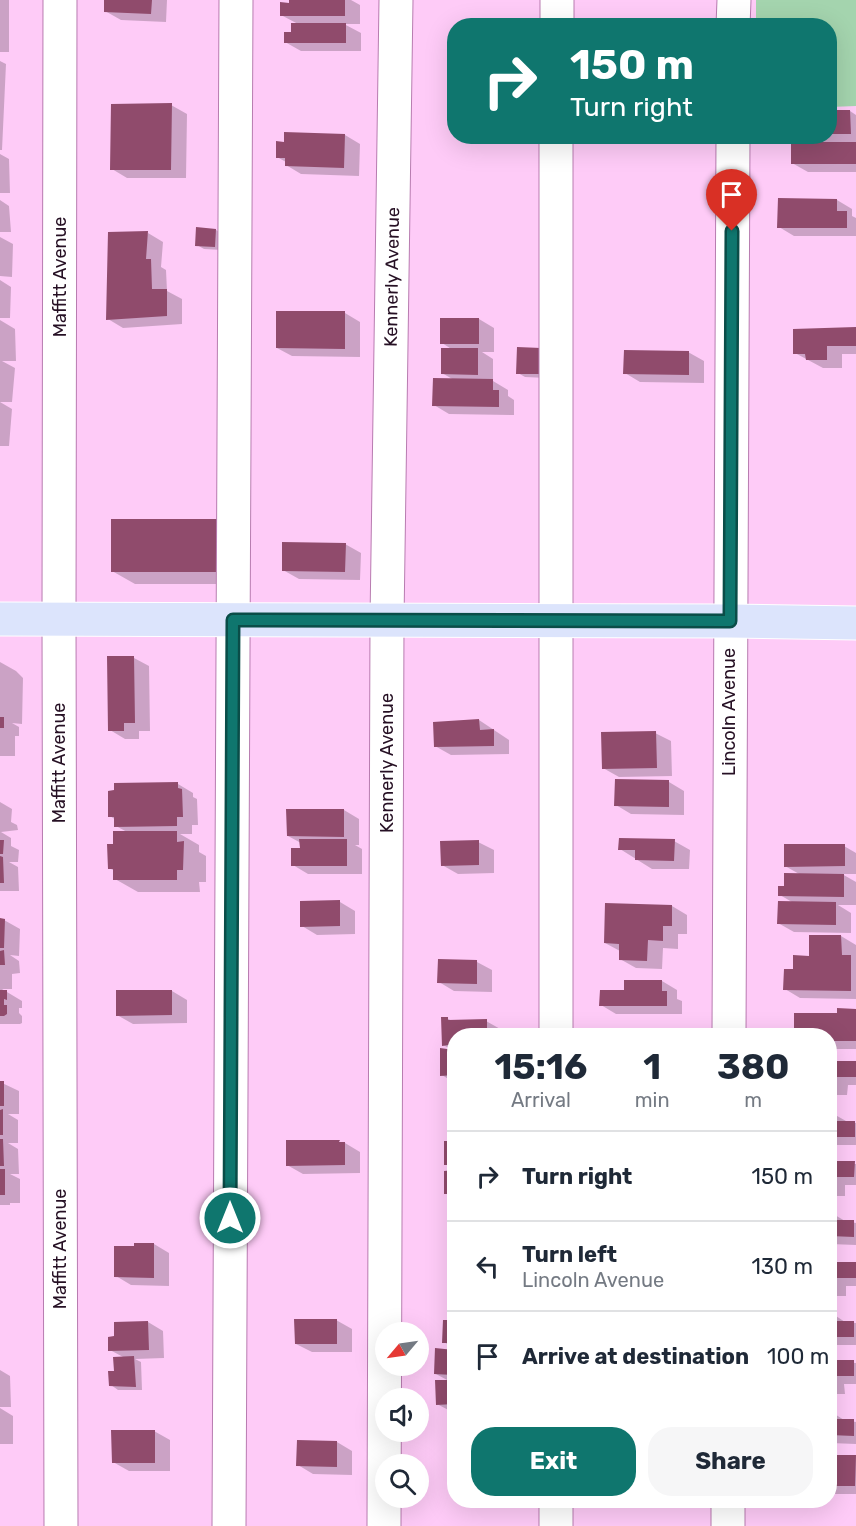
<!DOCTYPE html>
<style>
:root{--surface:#fff;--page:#f6f6f7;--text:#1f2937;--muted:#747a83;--line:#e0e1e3;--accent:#0f766e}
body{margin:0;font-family:Rubik,sans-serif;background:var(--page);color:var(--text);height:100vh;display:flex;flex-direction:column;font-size:22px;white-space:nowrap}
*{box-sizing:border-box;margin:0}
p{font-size:20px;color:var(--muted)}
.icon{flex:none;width:33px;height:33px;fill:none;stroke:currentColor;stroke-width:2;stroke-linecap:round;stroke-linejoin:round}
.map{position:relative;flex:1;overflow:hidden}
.side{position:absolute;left:447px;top:1028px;width:390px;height:480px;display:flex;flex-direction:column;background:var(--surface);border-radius:24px;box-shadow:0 6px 24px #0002}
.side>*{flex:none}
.top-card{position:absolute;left:447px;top:18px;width:390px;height:126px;border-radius:24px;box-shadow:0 6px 24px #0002;background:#0f766e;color:#fff;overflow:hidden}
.needle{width:39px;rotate:241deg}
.tools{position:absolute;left:375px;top:1322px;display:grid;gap:12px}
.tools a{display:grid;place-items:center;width:54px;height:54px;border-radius:50%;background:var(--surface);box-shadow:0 6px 24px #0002;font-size:30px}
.pin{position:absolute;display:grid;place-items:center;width:51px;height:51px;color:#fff;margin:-62px -26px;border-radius:50% 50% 50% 0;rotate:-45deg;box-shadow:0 0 6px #0007}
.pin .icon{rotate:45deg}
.me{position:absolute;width:66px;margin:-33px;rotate:0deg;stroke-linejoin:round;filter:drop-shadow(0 0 4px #0008)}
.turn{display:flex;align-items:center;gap:21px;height:126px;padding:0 24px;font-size:27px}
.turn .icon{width:78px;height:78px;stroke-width:2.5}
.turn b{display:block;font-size:42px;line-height:51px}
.eta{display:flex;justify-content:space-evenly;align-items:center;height:102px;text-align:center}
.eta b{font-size:36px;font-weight:700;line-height:42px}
.primary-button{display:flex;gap:12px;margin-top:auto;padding:12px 24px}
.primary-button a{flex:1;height:69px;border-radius:24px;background:var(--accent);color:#fff;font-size:24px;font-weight:700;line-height:69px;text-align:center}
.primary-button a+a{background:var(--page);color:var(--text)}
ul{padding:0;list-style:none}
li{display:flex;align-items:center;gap:18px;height:90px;padding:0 24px;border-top:2px solid var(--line)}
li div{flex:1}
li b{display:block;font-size:22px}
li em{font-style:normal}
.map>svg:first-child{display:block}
.green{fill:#a4d4ae}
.shadow{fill:#0003}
.building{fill:#904b6c}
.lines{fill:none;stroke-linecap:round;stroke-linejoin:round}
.minor-casing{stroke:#b87cb0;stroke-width:35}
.major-casing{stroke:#fff;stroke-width:35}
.minor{stroke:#fff;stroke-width:33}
.major{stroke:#dce4fc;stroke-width:33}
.route-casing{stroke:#0a4d48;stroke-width:15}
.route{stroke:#0f766e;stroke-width:10}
.labels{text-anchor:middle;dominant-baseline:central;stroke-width:6;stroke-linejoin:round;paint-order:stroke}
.street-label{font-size:18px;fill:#261024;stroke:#fff}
</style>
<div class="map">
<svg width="856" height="1526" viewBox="0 0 856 1526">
<rect width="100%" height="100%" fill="#fecbf7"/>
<path class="green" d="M756 0H856V106L830 107V26L756 25Z"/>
<path class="shadow" d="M0 0H9V52H0Z
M106 0H167L166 22 121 20 105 11Z
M290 0H351L360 5V24H344L361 33V51H301L285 42 298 24 281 15 290 4Z
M0 61 6 64 2 150H0Z
M171 105 187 114 186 178H127L112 169Z
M830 111H850L856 115V172H808L792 163 810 144 798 136H830Z
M345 135 360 144 359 176 301 174 286 165V162L277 157Z
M0 154 9 159 10 193H0Z
M0 200 9 206 11 232H0Z
M837 200 852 209V216L856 218V236H794L779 227Z
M216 230 223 234 222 250 204 249 197 245Z
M148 233 163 242 161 267 166 270 167 291 182 299V324L123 328 108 319Z
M0 237 13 244 12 277 0 276Z
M0 280 11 287 10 318H0Z
M345 313 360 322V357L292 356 277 348Z
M479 319 494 328V352H482L493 359V381L508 390V396L514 400V415L449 414 434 405 454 380 442 373 453 350 442 343Z
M0 320 15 329 16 361H2L15 368 12 402H0L12 409 9 446H0Z
M856 329V354H842V368H823L795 353Z
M519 349 547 378 525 377 518 373Z
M688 352 704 361V383L640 382 625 373Z
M224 521 247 584H135L112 571Z
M345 544 361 553 360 580 299 579 283 570Z
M134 658 149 666 150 731H139V739H125L110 730Z
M0 662 16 671 23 678 22 724 12 723 19 727V736H15V756H0Z
M479 720 509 740V754L451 755 435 746Z
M655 733 671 741 672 776 619 777 603 768Z
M669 782 684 791V815L631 814 616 805Z
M178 784 193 793V797L197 799 198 825H192V834H180L199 845V852L206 856V882H199L200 892H138L115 879V871L109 868 115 845 127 832 116 826V820L110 816Z
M0 802 12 809 11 822 17 825 18 830 1 832 11 838V846L19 850 18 862H9L18 867 19 891H0Z
M344 810 359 819V845H355L362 849V874H308L293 865 301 850V843L288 836Z
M674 841 690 850 689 869H652L620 849Z
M478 842 494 850V873L458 874 442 865Z
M844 846 856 853V874H842L856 882V905H838L851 913V933L794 932 778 923 792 902 780 895 786 887 801 875 785 866Z
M340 902 355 911V934L317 935 302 926Z
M672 906 687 915V934H678V949L663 948 662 969 636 968 620 959V951L605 943Z
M0 920H4L20 929 19 956 10 955 19 961 20 973 12 974V989H2L22 1001V1008H19V1013L22 1016V1023L20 1024H0Z
M810 936H841L856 945V999L800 998 785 989 794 971 810 957Z
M477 962 492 970V992L454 991 439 982Z
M662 981 677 990V999L682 1001V1014H616L601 1005 626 991Z
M172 991 187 1000V1023L133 1024 117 1015Z
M856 1010V1049H830V1035H795L838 1015Z
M447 1018 453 1022 486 1021 502 1030V1035H454V1105L450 1103V1080L442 1075 441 1049H451L443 1045Z
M830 1063H856V1085H848L847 1095H830Z
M0 1082 19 1091V1114H8L18 1120V1143H8L18 1149 19 1174H10L20 1179V1203H10V1205H0Z
M830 1112 846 1121 856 1123V1145H830Z
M288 1142H339L345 1143 360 1152V1173L303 1174 287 1165Z
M445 1143H454V1169L445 1164Z
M830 1163 856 1164V1185H845V1196H830Z
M445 1172H454V1199L446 1193Z
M830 1212 845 1221 856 1223V1245L830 1244Z
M154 1244 169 1253V1286L131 1285 116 1276Z
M830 1263 856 1264V1286H846V1296H830Z
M830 1312 845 1322 856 1323V1345H830Z
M336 1320 352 1329V1352H312L296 1344Z
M444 1321H454V1348L444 1342Z
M148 1322 163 1331 164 1358 135 1359 141 1362 142 1390H118L111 1385 115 1373 125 1358 110 1350Z
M436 1350H454V1413L437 1404 449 1381 436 1374Z
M830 1361 856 1363V1384H844L845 1394H830Z
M0 1370 10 1376 11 1407H0Z
M0 1408 13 1416V1444H0Z
M830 1411 844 1420 856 1422V1444L830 1443Z
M154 1431 170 1440V1471H129L113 1462Z
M337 1442 352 1451V1475L313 1474 298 1465Z
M832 1456H856V1494H830V1461H832Z"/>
<path class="building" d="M104 0H152L151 14 104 12Z
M289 0H345V16H280V2L289 3Z
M291 23H346V43H284V32H291Z
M172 103 171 170H110L111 104Z
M830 110H850L851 134H830Z
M284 132 345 134 344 168 285 166V158H276V141L284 142Z
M791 142H856V164H791Z
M778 198 837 199V211H847V228H777Z
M196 227 216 229 215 247 195 246Z
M148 231 146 259H151L152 289H167V316L106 320 108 232Z
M276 311H345V349L276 348Z
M440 318H479V344H440Z
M856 327V346H827V360H806L805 354H793V329Z
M517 347 541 348 540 374H516Z
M441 348H478V375L441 374Z
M624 350 689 351V375L623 374Z
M433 378 493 379V390H499V407L432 406Z
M111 519H224L225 572H111Z
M282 542 346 543 345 572 282 571Z
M107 656H134L135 723H124V731H108Z
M0 717H4V728H0Z
M479 719 480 730 494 729V746L434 747 433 722Z
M656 731 657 768 602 769 601 732Z
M615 779 669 780V807L614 806Z
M178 782V788L182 789 183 817H177V826L114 827V817H108V791L114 790V783Z
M286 809H344V837L287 836Z
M113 831H177V842L184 841 183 870H177V880H113V869H108L107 844H113Z
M619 838 675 839 674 861 635 860V850H618Z
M299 839H347V866H291V848H300Z
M0 840H4L3 854H0Z
M479 840V865L441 866 440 841Z
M784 844H845V866L784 867Z
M0 856 3 857 4 883H0Z
M784 873 844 874V897L778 896V886H784Z
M340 900V926L300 927V901Z
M778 901 836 902V925L777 924Z
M605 903 672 905V926H663V941L648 940 647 961 619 960V944L604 943Z
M0 918 5 919 4 948H0Z
M809 935H841L842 955H851V991L783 990 784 969H793V955L809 956Z
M4 950 5 965H0V951Z
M438 959 477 960V984L437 983Z
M624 980H662V991H667V1006H599L600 990H624Z
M0 990H7V1000L4 999V1005H7V1014L4 1016H0Z
M116 990H172V1015L116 1016Z
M837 1008 856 1009V1041H830V1035H794V1013H837Z
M441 1017H448V1020L487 1019V1035H454V1044L442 1046Z
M440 1048 454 1050V1075L440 1076Z
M830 1061H856V1077H833L832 1087H830Z
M448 1080H454V1103L449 1104Z
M0 1081H4V1106H0Z
M3 1109V1135H0V1110Z
M449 1110H454V1134H449Z
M830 1121H855V1137H830Z
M0 1139H3L4 1166H0Z
M286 1140H340L339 1142H345V1165L286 1166Z
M444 1141H454V1165H444Z
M830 1161H855L854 1177H830Z
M0 1169H5V1195H0Z
M454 1170V1194H444V1171Z
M449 1200H454V1224H449Z
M830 1220H854V1237L830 1236Z
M448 1228H454V1254H448Z
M134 1243H154V1278L114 1277V1246H134Z
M830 1262H856V1278H830Z
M448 1289 454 1290V1314L447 1313Z
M294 1319H337V1344H295Z
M443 1320H454V1343H442Z
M148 1321 149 1350 108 1351V1337L114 1336V1322Z
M830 1321H854V1337H830Z
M435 1348 454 1350V1375L434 1374Z
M134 1356 136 1387 109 1386 108 1371H114L113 1357Z
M830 1360H854V1376H830Z
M435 1380H454V1404L436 1405Z
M830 1419H854V1436L830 1435Z
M111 1430H155V1463H112Z
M297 1440 337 1441V1467L296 1466Z
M831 1455H856L855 1486H830Z"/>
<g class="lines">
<g class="minor-casing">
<path id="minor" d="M60 0 59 620 61 1526
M557 26V0
M733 26 734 0
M556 1035V136
M729 1035 733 136
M556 1500V1526
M229 1526 236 0
M384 1526 387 621 396 0
M728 1526V1500"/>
</g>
<g class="major-casing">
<path id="major" d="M0 619 730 621 856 623"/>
</g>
<use href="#minor" class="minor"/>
<use href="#major" class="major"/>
</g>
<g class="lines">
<g class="route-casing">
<path id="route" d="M230 1218 233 620 730 621 732 231"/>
</g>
<use href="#route" class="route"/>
</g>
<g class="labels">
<g class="street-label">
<text transform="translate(60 277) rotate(-90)">Maffitt Avenue</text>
<text transform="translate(392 277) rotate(-89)">Kennerly Avenue</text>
<text transform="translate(729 712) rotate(-90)">Lincoln Avenue</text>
<text transform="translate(59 763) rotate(-90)">Maffitt Avenue</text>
<text transform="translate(387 763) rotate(-90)">Kennerly Avenue</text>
<text transform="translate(60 1249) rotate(-90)">Maffitt Avenue</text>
</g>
</g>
</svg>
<div class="tools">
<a><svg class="needle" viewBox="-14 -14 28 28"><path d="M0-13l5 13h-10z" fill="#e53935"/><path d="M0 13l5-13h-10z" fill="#747a83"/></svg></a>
<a><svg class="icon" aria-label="sound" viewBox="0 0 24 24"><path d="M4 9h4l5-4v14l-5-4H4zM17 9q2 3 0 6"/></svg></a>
<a><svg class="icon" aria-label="search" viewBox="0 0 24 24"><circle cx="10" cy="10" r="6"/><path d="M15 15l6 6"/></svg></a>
</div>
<div class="pin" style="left:732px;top:231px;background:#d93025"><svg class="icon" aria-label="arrive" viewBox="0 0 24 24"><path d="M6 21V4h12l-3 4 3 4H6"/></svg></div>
<svg class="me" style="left:230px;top:1218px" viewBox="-20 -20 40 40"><circle r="17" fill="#0f766e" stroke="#fff" stroke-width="3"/><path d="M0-11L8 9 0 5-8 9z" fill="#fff"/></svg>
<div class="top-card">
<div class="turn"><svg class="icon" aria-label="right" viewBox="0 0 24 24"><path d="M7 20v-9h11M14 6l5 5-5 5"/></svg><div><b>150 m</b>Turn right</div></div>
</div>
<section class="side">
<div class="eta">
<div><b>15:16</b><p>Arrival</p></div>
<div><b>1</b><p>min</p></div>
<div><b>380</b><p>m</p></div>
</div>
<ul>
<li><svg class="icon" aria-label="right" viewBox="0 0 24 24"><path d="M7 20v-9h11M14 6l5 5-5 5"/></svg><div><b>Turn right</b></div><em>150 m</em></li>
<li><svg class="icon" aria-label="left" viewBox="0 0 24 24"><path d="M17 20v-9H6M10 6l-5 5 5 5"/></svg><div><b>Turn left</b><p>Lincoln Avenue</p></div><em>130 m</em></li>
<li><svg class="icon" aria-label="arrive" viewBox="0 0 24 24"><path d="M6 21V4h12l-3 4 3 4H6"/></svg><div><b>Arrive at destination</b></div><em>100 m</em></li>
</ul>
<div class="primary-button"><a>Exit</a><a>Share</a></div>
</section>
</div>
